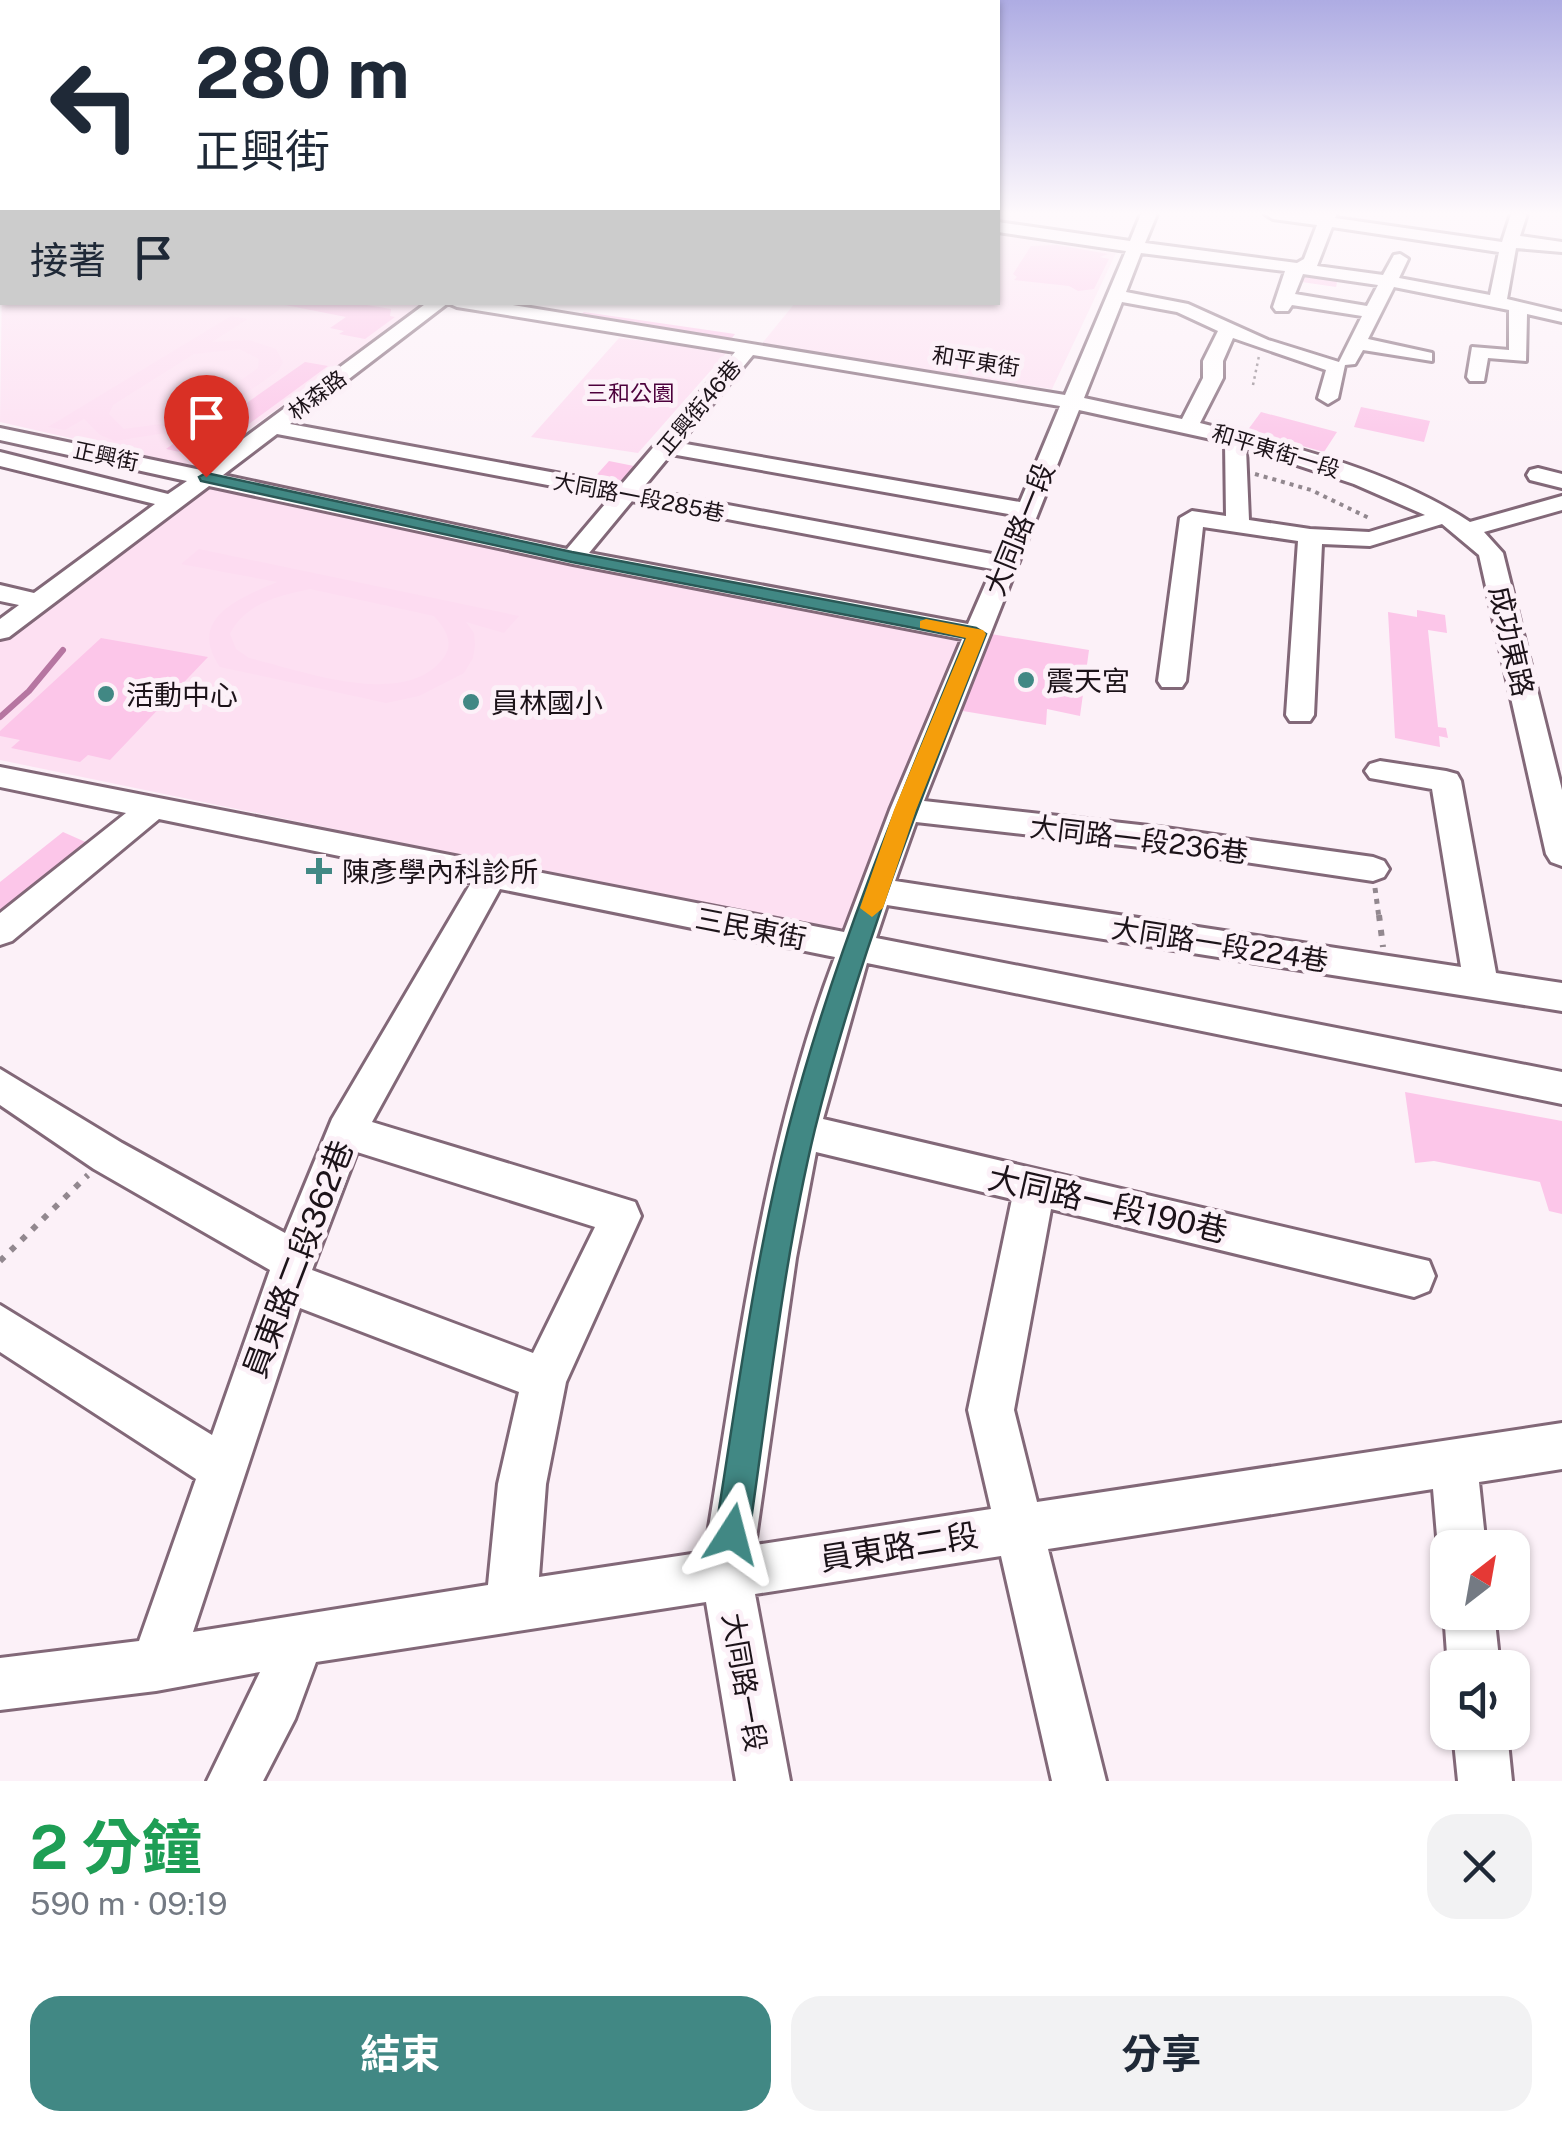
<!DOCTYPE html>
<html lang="zh-TW">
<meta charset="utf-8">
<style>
:root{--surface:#fff;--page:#f2f2f3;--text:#1f2937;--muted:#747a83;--accent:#418884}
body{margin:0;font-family:"Public Sans","Noto Sans TC",sans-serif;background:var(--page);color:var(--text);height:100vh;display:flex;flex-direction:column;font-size:38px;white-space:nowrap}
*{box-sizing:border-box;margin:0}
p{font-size:32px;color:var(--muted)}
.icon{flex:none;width:55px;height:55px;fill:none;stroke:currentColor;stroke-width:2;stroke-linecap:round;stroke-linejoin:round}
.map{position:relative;height:1781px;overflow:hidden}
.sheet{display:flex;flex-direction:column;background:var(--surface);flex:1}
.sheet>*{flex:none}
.hud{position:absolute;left:0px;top:0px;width:1000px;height:305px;box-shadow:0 2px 8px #0004;background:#fff;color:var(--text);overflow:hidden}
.needle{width:65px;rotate:31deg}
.controls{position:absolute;left:1430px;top:1530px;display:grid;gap:20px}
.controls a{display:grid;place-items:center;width:100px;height:100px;border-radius:20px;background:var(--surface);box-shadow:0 2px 8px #0004;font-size:50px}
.pin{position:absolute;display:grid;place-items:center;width:85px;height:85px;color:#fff;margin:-102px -42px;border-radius:50% 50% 50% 0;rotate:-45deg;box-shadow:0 0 10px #0007}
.pin .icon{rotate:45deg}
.me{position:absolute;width:110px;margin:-55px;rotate:9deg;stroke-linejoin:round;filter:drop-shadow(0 0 8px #0008)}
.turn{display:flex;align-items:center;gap:35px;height:210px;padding:0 30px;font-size:45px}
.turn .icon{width:130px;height:130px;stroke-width:2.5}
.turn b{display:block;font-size:70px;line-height:85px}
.then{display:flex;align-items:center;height:95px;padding:0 30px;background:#0003;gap:20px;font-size:38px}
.round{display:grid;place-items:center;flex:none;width:105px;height:105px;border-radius:30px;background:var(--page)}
.headline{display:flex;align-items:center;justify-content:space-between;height:170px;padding:0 30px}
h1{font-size:60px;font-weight:700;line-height:75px;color:#1e9e55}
.button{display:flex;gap:20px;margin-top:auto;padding:20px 30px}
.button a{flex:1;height:115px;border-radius:30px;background:var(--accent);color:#fff;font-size:40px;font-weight:700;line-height:115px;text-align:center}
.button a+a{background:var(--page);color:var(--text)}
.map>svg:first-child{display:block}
.built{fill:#fde0f2}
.green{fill:#fddcf1;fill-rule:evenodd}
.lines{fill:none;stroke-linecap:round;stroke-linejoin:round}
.stream{stroke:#b676a1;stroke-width:6}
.building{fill:#fcc6e9}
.minor-casing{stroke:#826878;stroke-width:6}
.path-far3{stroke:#92888f;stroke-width:2.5;stroke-dasharray:2.5 4;stroke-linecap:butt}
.path-far2{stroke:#92888f;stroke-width:4;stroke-dasharray:4 5;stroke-linecap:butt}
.path-far1{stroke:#92888f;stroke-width:5;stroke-dasharray:5 6;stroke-linecap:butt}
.path{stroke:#92888f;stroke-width:6;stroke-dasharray:6 9;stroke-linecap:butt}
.minor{fill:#fff;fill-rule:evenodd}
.route{fill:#418884;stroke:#2a5856;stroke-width:2.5}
.slow{fill:#f59e0b}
.poi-dot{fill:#418884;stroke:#fcf1f8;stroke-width:4}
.labels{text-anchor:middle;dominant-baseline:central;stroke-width:10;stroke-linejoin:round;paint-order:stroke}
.far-street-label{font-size:22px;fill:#1c1319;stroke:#fcf1f8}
.far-park-label{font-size:22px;fill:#4c003b;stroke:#fcf1f8}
.street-label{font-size:28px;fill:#1c1319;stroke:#fcf1f8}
.poi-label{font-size:28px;fill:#1c1319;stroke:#fcf1f8;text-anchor:start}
.near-street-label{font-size:32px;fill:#1c1319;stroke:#fcf1f8}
</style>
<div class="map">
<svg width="1562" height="1781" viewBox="0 0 1562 1781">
<rect width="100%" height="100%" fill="#fcf1f8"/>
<path class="built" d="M998 235 1116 253 1052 389 760 346 795 303 998 302Z
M2 282V302L421 305 197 467 0 422Z
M214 486 966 643 847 935 0 760V636Z"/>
<path class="green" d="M231 316 248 319 212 342 249 340 276 349 283 362 279 370 197 428 115 441 100 435 84 419 65 430 48 427ZM239 349 259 359 258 368 183 421 124 429 109 414 113 405 194 354Z
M619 338 729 350 638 453 531 437Z
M199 549 519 616 504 633 466 622 474 633 475 645 473 658 464 673 419 696 386 703 220 667C186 618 240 598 277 582L181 564ZM310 589 434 616C447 631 456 645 440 662 399 708 300 670 249 658L236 649 230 634C245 603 278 596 310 589Z"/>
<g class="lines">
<path class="stream" d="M0 717 29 691 63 650"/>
</g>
<path class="building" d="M1057 245 1108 254 1100 257 1109 259 1094 289 1078 291 1069 286 1014 280 1017 277 1013 274 1031 246Z
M1304 273 1338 278 1336 287 1295 281Z
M270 302H349L391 309 390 316 395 317 365 339 339 334 344 331 330 328 346 317Z
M584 312 735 334 729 342 575 319Z
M305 362 328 366 204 457 166 449 229 404 241 407Z
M1361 407 1430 421 1424 442 1354 427Z
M1261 412 1337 432 1324 452 1247 431Z
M609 461 639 467 623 485 592 480Z
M1417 610 1445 615 1447 633 1428 630 1438 727 1446 728 1448 738 1439 736 1440 747 1395 738 1388 612 1417 617Z
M985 633 1089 650 1080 716 1047 709 1046 725 957 710Z
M101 638 208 657 110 760 88 755 80 762 11 748 20 740 0 736V731Z
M63 832 99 848 0 924V882Z
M1405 1092 1562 1121V1214L1549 1211 1540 1182 1434 1161 1415 1163Z"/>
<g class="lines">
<g class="minor-casing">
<path id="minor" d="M2 214V224L0 225V215Z
M1141 214H1157L1145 243 1297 263 1304 259 1317 225 1273 219 1265 214H1337L1335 218 1502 242 1511 214H1527L1520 236 1562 242V252L1516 248 1507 299 1562 312V322L1527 314 1526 361 1488 358 1484 381H1470L1467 377 1472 347 1509 350V310L1394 287 1368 339 1432 353V361L1363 350 1355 364 1345 365 1338 398 1328 404 1318 398 1326 370 1233 338 1223 361V378L1200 423C1290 446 1391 470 1470 522L1562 496V510L1484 532 1503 553 1562 790V866L1551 862 1546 854 1479 555 1442 524 1370 546 1322 544 1314 715 1310 721H1290L1286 715 1298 541 1203 527 1186 681 1182 687H1162L1158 681 1180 518 1192 511 1226 516 1225 442 1079 410 924 801 1158 827 1373 857 1384 861 1389 869 1384 877 1373 881 1158 849 916 822 895 881 1461 967 1432 789 1370 778 1365 771 1370 764 1380 761 1446 771 1457 774 1461 781 1496 973 1562 983V1011L887 905 876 938 1562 1072V1104L867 963 823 1119 1429 1261 1435 1276 1429 1291 1414 1297 1051 1209 1014 1410 1037 1502 1562 1423V1469L1479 1482 1486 1548H1448V1566L1438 1548 1433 1489 1048 1549 1106 1781H1052L1001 1556 755 1594 790 1781H736L706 1602 316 1662 295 1719 263 1781H207L260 1672 156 1691 0 1710V1658L139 1641 196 1479 0 1352V1305L212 1435 270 1270 94 1169 0 1105V1069L122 1143 285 1233 332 1119 471 883 159 819 12 941 0 945V913L126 813 0 787V767L844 932 890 810 962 639 573 564 209 486 9 637 0 639V619L19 605 0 601V585L34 593 155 504 0 466V452L168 494 187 481 0 440V428L201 470 428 302H494L1065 395 1126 251 998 232V222L1130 241ZM1332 227 1499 252 1490 295 1399 278 1408 259 1400 254 1394 255 1383 275 1317 266ZM1141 253 1285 271 1273 307 1276 311H1288L1292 305 1362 316 1339 362 1268 340 1188 304 1126 292ZM1303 274 1378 285 1367 306 1295 294ZM1122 302 1177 312 1218 331 1203 361V378L1182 419 1084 398ZM448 303 457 307 735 352 621 485 290 424ZM753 355 1060 406 1020 502 680 443ZM277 434 611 497 567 549 223 475ZM1246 448 1354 484 1425 515 1369 532 1310 529 1249 520ZM671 454 1014 515 997 555 642 489ZM632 501 992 569 968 624 589 553ZM500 889 835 957C763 1147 738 1352 705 1552L539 1577 546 1484 566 1382 641 1216 635 1202 372 1122ZM357 1152 595 1227 533 1353 312 1270ZM816 1152 1012 1199 968 1410 991 1509 755 1545 796 1258ZM300 1308 519 1392 498 1484 488 1585 193 1632Z
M1538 468 1562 474V488L1530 480 1527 475 1530 470Z
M1448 1603V1612H1494L1500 1668H1448L1444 1612Z
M1453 1732H1507L1512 1781H1458Z"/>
</g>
<path class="path-far3" d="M1253 385 1259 356"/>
<path class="path-far2" d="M1255 474 1311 490 1371 519"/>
<path class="path-far1" d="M1375 888 1379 918"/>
<path class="path" d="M1379 915 1383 947
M0 1261 88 1175"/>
<use href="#minor" class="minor"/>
</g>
<linearGradient id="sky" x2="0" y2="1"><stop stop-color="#aeace3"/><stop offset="0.46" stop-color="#fef9fc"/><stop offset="1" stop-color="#fef9fc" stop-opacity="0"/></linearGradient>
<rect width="1562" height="463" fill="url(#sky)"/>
<path class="route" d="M206 473 572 552 976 628 986 634C921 797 857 959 815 1129 783 1262 769 1399 749 1534L744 1546 732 1551 720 1546 715 1534C737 1399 754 1263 788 1130 832 960 899 799 966 638L572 562 201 481 199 477Z"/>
<path class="slow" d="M926 619 983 630 986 634 916 810 883 908 872 917 860 908 894 810 966 638 920 628V621Z"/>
<g class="poi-dot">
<circle cx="1026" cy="680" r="10"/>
<circle cx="106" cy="694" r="10"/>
<circle cx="471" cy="702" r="10"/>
<path d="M314 856h10v10h10v10h-10v10h-10v-10h-10v-10h10z"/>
</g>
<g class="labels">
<g class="far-street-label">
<text transform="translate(976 361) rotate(9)">和平東街</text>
<text transform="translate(317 395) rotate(-37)">林森路</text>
<text transform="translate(699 407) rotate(-50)">正興街46巷</text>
<text transform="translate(1276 451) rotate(17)">和平東街一段</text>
<text transform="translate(106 456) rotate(12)">正興街</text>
<text transform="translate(639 497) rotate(11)">大同路一段285巷</text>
</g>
<g class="far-park-label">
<text x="630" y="393">三和公園</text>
</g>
<g class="street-label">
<text transform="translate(1019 529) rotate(-68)">大同路一段</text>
<text transform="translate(1512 641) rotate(77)">成功東路</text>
<text transform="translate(1139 839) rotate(7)">大同路一段236巷</text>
<text transform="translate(751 928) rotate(11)">三民東街</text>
<text transform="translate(1220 944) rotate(9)">大同路一段224巷</text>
<text transform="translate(745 1682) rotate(80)">大同路一段</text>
</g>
<g class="poi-label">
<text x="1046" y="680">震天宮</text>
<text x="126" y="694">活動中心</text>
<text x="491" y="702">員林國小</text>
<text x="342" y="871">陳彥學內科診所</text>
</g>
<g class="near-street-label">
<text transform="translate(1108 1204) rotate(13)">大同路一段190巷</text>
<text transform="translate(298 1259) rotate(-69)">員東路二段362巷</text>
<text transform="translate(899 1547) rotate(-9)">員東路二段</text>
</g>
</g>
</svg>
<div class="controls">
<a><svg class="needle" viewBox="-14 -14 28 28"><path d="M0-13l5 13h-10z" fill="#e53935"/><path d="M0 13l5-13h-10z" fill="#747a83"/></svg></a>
<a><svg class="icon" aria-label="sound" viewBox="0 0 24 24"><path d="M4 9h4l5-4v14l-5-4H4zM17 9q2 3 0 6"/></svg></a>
</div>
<div class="pin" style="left:206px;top:477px;background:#d93025"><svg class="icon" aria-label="arrive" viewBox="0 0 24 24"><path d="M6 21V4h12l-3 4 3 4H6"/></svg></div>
<svg class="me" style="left:732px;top:1534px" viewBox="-20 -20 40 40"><path d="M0-17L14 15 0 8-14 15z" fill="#418884" stroke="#fff" stroke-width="4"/></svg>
<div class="hud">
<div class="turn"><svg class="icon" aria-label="left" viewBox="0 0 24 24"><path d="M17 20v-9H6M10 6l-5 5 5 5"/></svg><div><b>280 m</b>正興街</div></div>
<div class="then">接著<svg class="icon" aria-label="arrive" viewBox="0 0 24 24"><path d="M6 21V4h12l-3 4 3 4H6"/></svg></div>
</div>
</div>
<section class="sheet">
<div class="headline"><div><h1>2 分鐘</h1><p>590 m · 09:19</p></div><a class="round"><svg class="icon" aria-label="close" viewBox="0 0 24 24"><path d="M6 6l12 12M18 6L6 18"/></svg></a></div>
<div class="button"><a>結束</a><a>分享</a></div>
</section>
